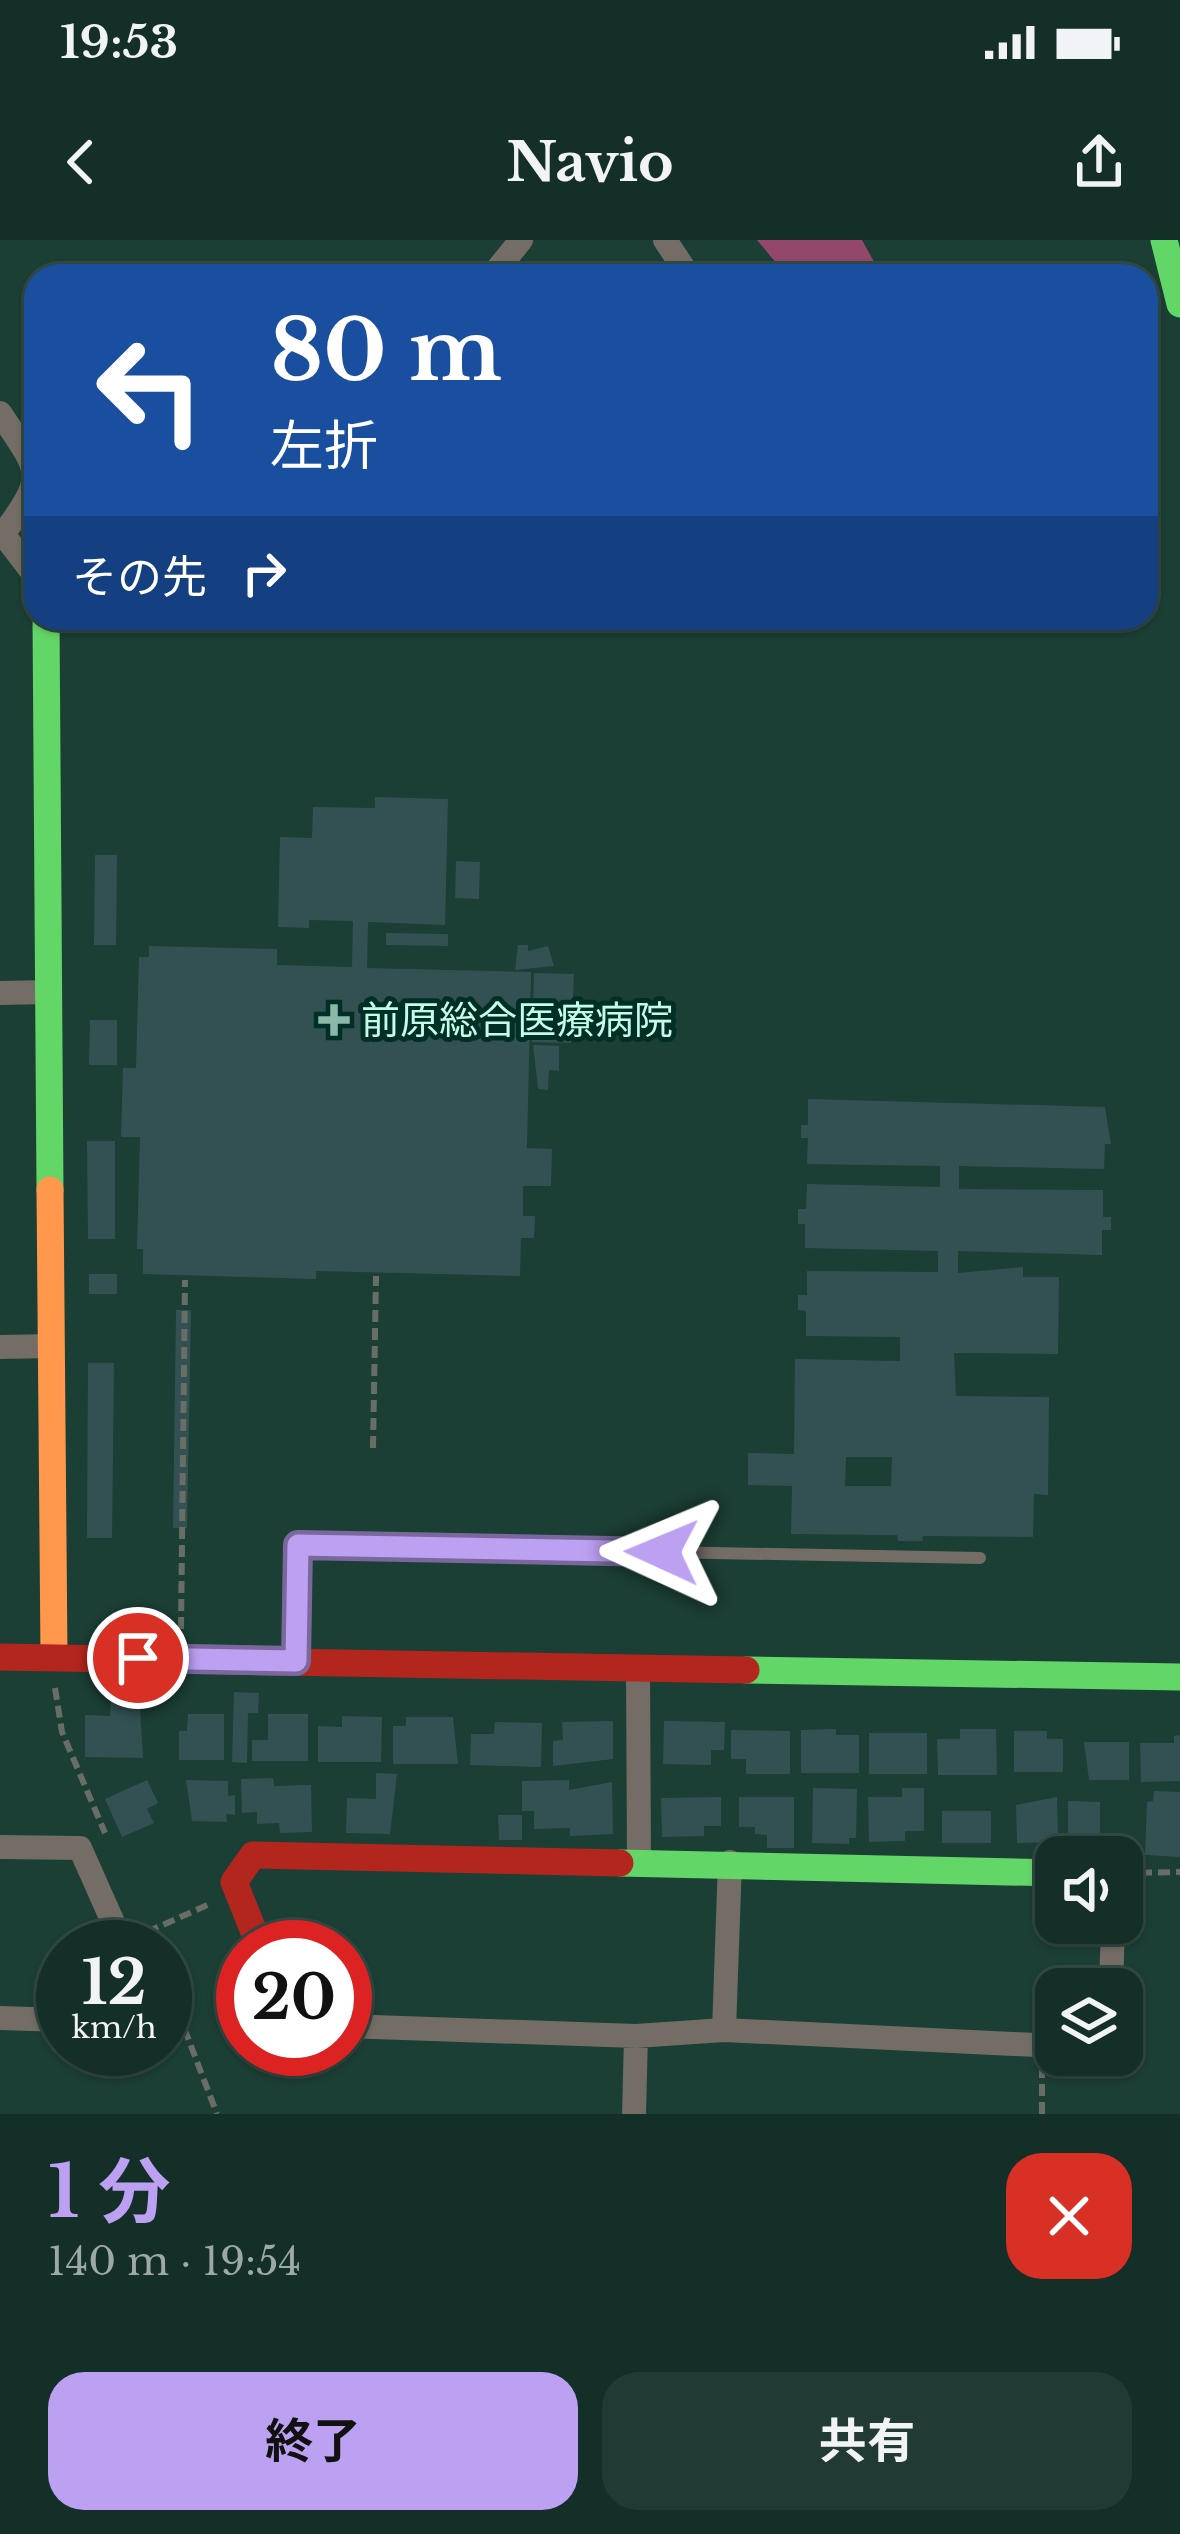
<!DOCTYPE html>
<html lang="ja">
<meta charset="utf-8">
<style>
:root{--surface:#142e28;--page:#213a34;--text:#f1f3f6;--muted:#9da8a8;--line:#334a45;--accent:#bca0f2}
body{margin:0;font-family:"Libre Baskerville","Noto Sans JP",serif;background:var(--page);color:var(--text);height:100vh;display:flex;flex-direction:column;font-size:45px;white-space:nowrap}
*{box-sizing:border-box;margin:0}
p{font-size:39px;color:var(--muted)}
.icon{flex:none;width:66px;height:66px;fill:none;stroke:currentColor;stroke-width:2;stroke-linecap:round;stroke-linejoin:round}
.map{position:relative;height:1874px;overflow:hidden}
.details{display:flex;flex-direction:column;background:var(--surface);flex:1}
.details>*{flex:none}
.hud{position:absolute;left:24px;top:24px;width:1134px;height:366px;border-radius:36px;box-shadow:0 3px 9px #0004,0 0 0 3px var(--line);background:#1a4fa0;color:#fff;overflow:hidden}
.fabs{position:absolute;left:1035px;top:1596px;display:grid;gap:24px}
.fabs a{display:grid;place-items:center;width:108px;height:108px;border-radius:24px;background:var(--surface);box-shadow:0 3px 9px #0004,0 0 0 3px var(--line);font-size:60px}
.speed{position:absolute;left:36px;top:1680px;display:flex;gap:24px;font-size:60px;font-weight:700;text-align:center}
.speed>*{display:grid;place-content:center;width:156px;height:156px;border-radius:50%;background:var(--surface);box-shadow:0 3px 9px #0004,0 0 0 3px var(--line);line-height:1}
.speed small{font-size:30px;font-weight:400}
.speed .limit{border:18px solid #d22;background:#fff;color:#111}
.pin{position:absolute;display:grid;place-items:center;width:102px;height:102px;color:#fff;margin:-51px;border:6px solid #fff;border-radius:50%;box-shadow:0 3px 12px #0007}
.me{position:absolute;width:132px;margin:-66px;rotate:271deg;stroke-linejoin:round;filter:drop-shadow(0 0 9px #0008)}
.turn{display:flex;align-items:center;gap:42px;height:252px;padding:0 48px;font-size:54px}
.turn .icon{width:156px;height:156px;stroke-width:2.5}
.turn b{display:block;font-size:84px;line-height:102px}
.then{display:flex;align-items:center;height:114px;padding:0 48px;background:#0003;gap:24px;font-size:45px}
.round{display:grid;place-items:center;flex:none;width:126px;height:126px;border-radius:36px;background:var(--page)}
.summary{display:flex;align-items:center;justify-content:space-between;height:204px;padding:0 48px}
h1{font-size:72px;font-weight:700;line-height:90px;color:var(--accent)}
.button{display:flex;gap:24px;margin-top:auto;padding:24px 48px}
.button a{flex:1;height:138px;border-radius:36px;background:var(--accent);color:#111;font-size:48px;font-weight:700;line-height:138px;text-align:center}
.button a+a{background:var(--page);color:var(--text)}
.status{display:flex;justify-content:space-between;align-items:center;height:84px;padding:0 60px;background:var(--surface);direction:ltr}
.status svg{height:33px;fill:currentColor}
header{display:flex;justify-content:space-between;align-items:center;height:156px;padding:0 48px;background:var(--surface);font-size:54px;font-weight:700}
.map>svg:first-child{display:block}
.forest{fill:#92476b}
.building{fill:#335153;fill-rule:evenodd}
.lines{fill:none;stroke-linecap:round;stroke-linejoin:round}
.path{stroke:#686e66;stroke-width:6;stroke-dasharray:12 6;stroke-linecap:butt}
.lane{stroke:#736d65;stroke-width:12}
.street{stroke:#736d65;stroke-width:24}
.fast{stroke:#63d668;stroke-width:27}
.slow{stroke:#ff974d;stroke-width:27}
.jam{stroke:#b3261e;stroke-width:27}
.route-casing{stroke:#7a689d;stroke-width:30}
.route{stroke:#bca0f2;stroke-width:21}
.poi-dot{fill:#8bb8aa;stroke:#003025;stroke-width:4.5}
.labels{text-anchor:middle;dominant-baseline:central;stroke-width:10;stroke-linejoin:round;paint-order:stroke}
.poi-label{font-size:39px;fill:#c8fae9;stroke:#003025;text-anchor:start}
</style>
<div class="status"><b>19:53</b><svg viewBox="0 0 49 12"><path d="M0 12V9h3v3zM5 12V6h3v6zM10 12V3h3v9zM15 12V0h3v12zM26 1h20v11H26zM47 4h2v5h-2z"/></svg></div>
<header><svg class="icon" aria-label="back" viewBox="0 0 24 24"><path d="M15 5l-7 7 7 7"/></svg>Navio<svg class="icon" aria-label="share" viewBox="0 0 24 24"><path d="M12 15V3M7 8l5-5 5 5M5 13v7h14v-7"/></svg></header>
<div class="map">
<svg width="1180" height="1874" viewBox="0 0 1180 1874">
<rect width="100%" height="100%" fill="#1b3e35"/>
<path class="forest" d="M757 0H862L882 36H787Z"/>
<path class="building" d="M375 557 448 559 445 685 368 682 367 728 531 732 527 908 552 909 551 946H523V976H535L534 998H521L520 1036 316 1031V1039L143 1034V1009H137L140 897H121L123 828H136L139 717H149V706L277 709V725L352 727 353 681 309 680V688L278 687 280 597 312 598 313 567 375 568Z
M95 615H117L116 705H94Z
M456 621 480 622 479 659 455 658Z
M386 693 448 694V706L386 705Z
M518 705H528V711L548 706 554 726 515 730Z
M534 733 574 734 571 803 532 802Z
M90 780H117V825H89Z
M533 805 559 806V831L549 830 548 850 538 849Z
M808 859 1105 867 1111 904H1105L1104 929 959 926V949L1103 950V977H1111V990H1102V1015L958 1011V1033L1023 1027V1037H1059L1058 1114 954 1113 956 1156 1049 1157 1048 1255 1034 1254 1033 1297 923 1296 922 1301H898L897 1295 791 1294 792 1246 748 1245V1213L794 1214 795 1119 900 1121V1097L806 1096V1071L798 1070V1055H807V1031L938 1032V1011L805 1008V984H798V969H806L807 944 940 947V926L807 924 808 898H801V885H808ZM846 1217H892L891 1246H845Z
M87 901H115V999H88Z
M89 1034H117V1054H89Z
M176 1070H191L187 1288H173Z
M88 1123H114L112 1298H87Z
M111 1451 139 1452 143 1518 85 1517V1475L110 1476Z
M234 1452 259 1453 258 1473H248L247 1523 232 1522Z
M188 1474H224V1520H179V1491H187Z
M268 1474H308V1521H252V1500H268Z
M342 1476 382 1477 381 1522H318V1486L342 1487Z
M406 1477H453L458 1524H393V1486H406Z
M613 1481V1519L553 1526V1501L563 1500 562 1482Z
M664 1481 725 1482 724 1510H711V1525L663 1524Z
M495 1482 542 1483 541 1527 470 1525 471 1494H494Z
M836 1489V1495H859V1533H801V1490Z
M960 1489H996L997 1535H938L937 1499H960Z
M731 1490 790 1491V1534H746V1519H731Z
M1014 1491H1047V1499H1063V1532H1014Z
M869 1493H927V1534H869Z
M1180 1495V1541L1141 1542 1140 1503H1174V1496Z
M1084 1502H1129V1540H1089Z
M376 1533 397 1534 390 1594 346 1593 347 1558 376 1559Z
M273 1538 274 1546 311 1545 312 1592 280 1593 279 1583 257 1584V1572L242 1573 241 1539Z
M147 1540 158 1563 147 1569 154 1583 122 1597 105 1559Z
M186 1540 228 1541V1556L235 1555V1575L226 1574 227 1582 192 1581Z
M569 1540V1550L612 1542 613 1594 570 1596V1588L534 1589V1571H522V1541Z
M813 1548 857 1549 856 1598H849V1604L812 1603Z
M902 1548H924V1591H905V1601L869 1602 868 1557H902Z
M1154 1551 1180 1552V1617L1145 1615 1147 1562 1153 1561Z
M721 1557V1586H704V1596L662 1597 661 1558Z
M739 1557H794V1608H767V1595L755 1594V1587H739Z
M1057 1557 1058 1602 1017 1603 1016 1565Z
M1068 1561 1100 1562V1614H1068Z
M942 1571H991V1603H942Z
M498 1575H522V1600H499Z"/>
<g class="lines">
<path class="path" d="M373 1208 376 1036
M181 1389 185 1040
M55 1448 62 1492 105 1593
M1122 1633 1180 1632
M147 1692 212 1663
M165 1738 217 1874
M1042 1874V1830"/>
<path class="lane" d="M296 1420 298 1305 980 1318"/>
<path class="street" d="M665 0 689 36
M492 36 521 0
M0 173C40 233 48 233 4 293
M0 290 36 337
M0 753 50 752
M0 1107 52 1106
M638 1428 639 1625
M0 1607 80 1608 124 1707
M1111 1749 1113 1683
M0 1778 63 1780
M345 1786 636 1796 724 1790 1056 1806
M724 1790 730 1622
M634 1874 636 1796"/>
<path class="fast" d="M1164 0 1180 64
M46 378 50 950
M746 1430 1180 1437
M620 1623 1056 1633"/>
<path class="slow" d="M50 950 54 1416"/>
<path class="jam" d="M0 1417 746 1430
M260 1707 234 1642 253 1615 620 1623"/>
</g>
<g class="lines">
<g class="route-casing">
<path id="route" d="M138 1418 296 1421 298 1305 662 1312"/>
</g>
<use href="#route" class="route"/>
</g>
<path class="poi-dot" d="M328 762h12v12h12v12h-12v12h-12v-12h-12v-12h12z"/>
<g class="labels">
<g class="poi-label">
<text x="361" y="780">前原総合医療病院</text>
</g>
</g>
</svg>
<div class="fabs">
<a><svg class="icon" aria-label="sound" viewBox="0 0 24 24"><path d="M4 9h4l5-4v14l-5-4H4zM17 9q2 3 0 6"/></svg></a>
<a><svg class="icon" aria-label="layers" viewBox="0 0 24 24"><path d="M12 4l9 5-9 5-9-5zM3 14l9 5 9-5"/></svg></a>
</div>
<div class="speed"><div>12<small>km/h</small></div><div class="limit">20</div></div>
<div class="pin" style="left:138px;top:1418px;background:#d93025"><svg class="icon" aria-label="arrive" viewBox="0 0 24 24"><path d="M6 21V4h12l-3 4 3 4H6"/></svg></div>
<svg class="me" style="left:662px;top:1312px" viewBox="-20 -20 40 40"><path d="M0-17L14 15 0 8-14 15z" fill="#bca0f2" stroke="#fff" stroke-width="4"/></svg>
<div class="hud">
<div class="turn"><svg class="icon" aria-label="left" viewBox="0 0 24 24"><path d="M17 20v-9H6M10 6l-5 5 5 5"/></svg><div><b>80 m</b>左折</div></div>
<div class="then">その先<svg class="icon" aria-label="right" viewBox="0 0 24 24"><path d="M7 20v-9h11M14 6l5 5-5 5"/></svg></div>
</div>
</div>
<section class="details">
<div class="summary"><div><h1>1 分</h1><p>140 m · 19:54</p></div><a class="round" style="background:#d93025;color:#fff"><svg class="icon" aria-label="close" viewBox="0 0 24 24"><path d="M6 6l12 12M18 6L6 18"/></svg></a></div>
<div class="button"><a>終了</a><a>共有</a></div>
</section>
